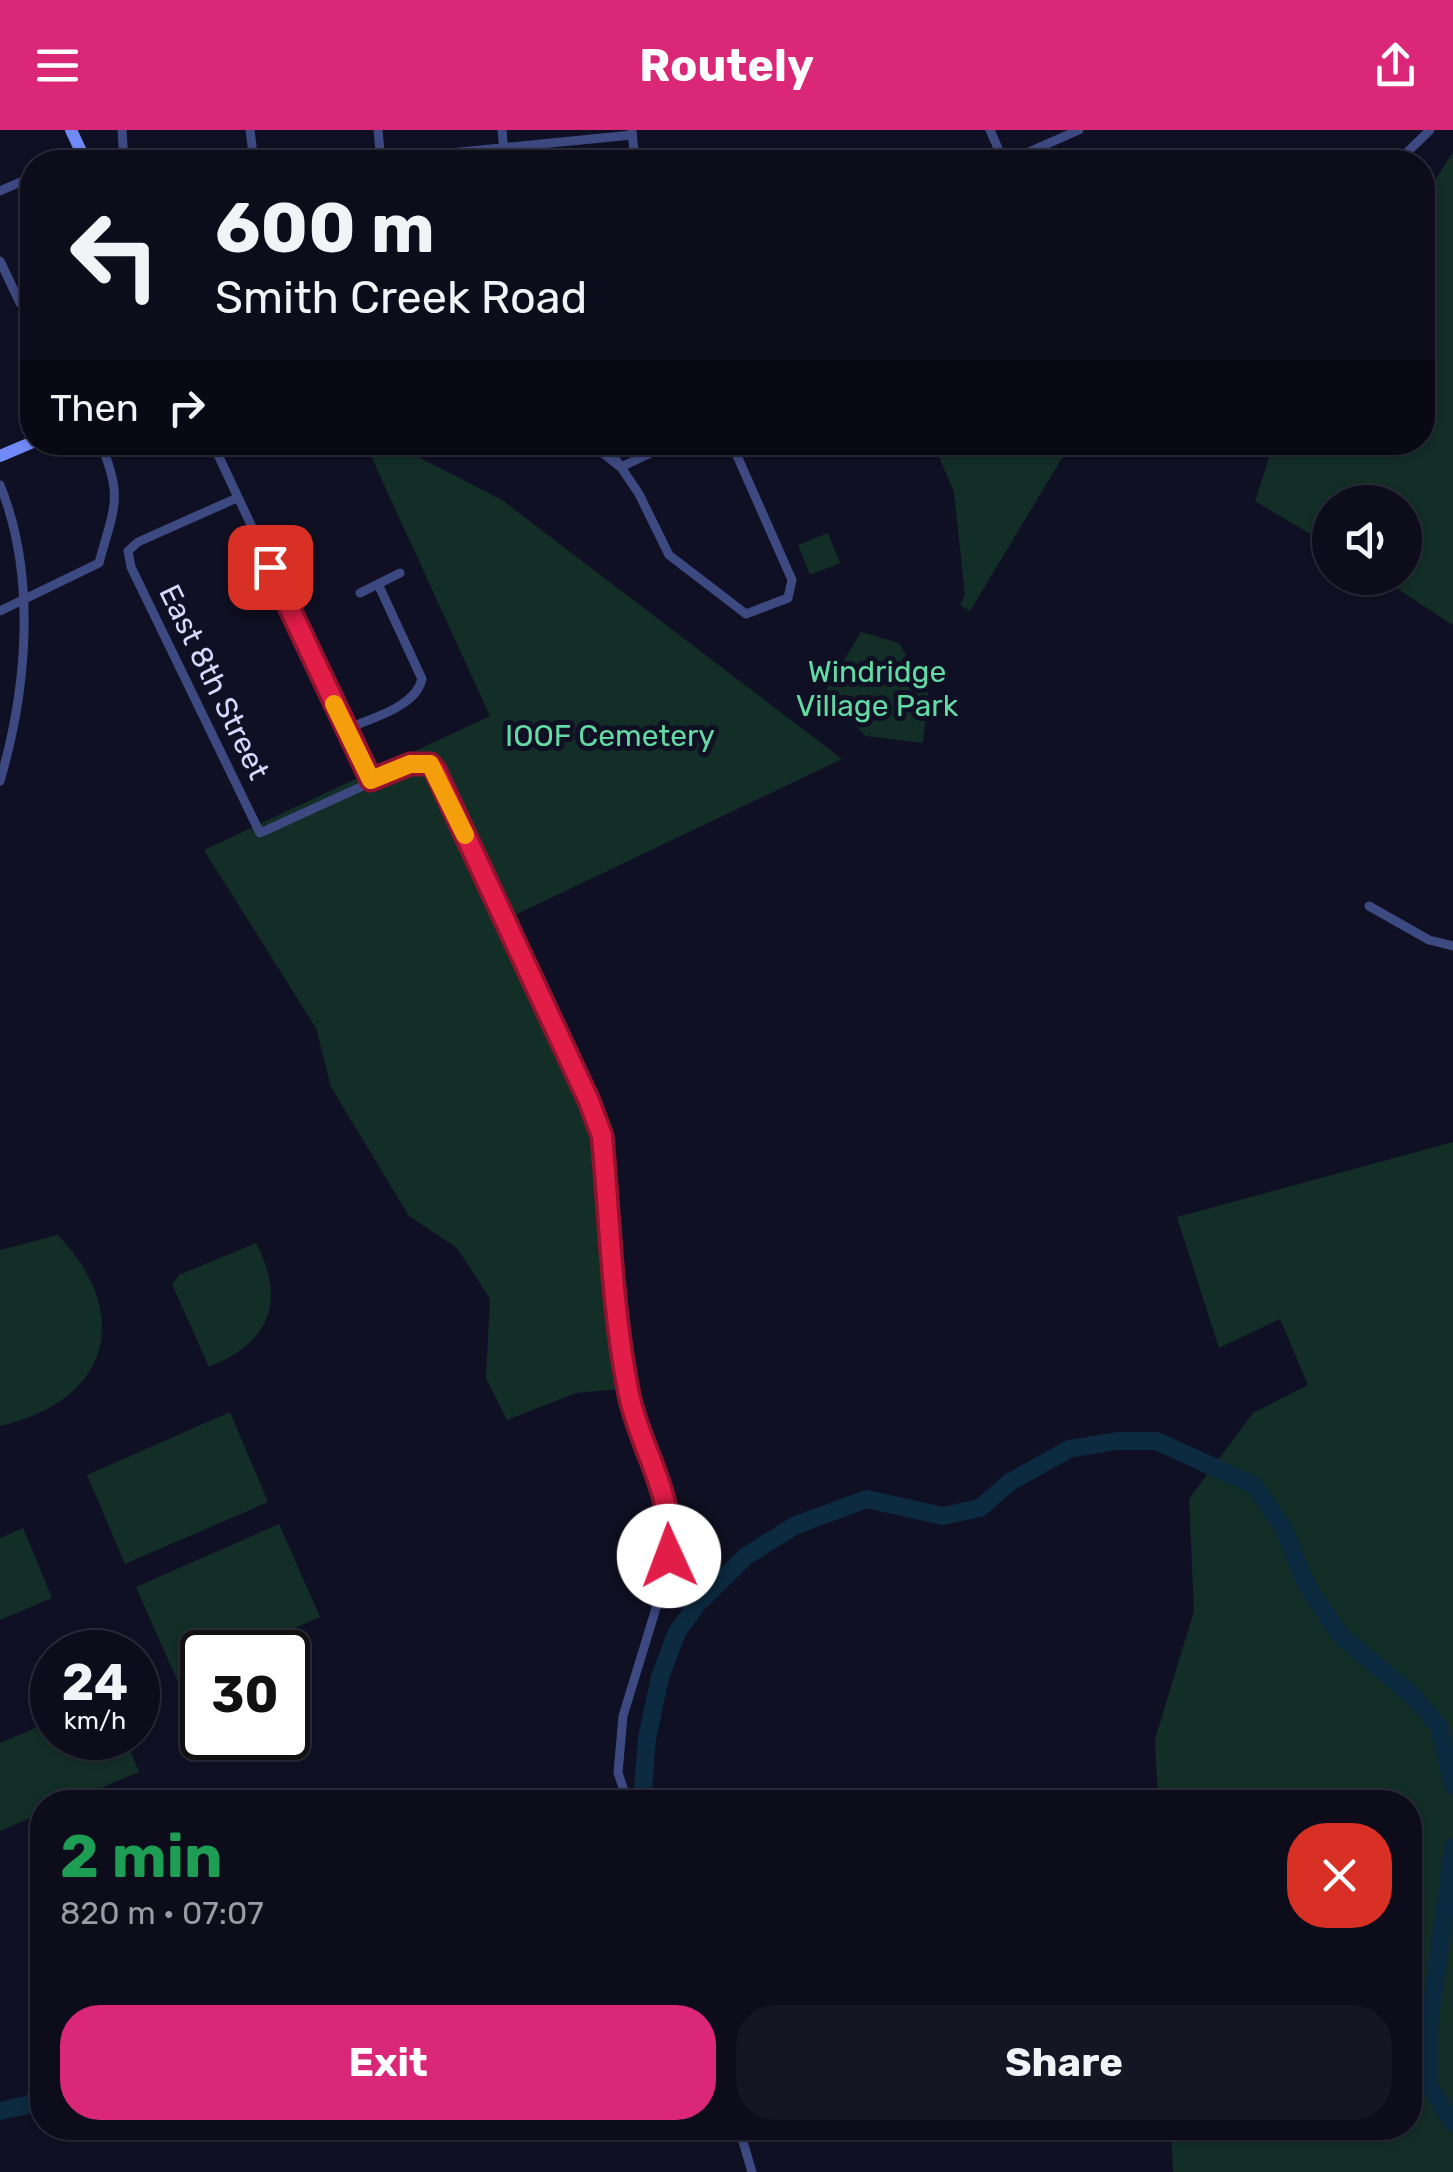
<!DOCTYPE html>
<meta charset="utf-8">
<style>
:root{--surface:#0c0c1b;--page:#151524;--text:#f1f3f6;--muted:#9a9ba3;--line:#2c2c3a;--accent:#db2777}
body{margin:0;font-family:Rubik,sans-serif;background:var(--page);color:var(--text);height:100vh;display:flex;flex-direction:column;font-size:38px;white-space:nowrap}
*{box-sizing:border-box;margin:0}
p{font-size:32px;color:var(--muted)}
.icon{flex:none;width:55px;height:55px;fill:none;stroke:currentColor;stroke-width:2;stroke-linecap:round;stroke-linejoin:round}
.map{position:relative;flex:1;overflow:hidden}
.sheet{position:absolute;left:30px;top:1660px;width:1392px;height:350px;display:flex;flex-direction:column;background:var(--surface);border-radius:40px;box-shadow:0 2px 8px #0004,0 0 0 2px var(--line)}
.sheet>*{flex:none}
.top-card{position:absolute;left:20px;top:20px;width:1415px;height:305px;border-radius:40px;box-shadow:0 2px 8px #0004,0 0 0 2px var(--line);background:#0c0c1b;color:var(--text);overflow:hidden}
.fabs{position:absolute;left:1312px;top:355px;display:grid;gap:20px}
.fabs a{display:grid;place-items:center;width:110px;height:110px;border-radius:50%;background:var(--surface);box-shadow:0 2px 8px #0004,0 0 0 2px var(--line);font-size:50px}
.speed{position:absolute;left:30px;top:1500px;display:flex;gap:20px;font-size:50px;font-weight:700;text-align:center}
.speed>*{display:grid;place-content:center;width:130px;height:130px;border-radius:50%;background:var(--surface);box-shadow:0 2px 8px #0004,0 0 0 2px var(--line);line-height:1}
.speed small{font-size:25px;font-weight:400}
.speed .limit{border:5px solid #111;border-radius:15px;background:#fff;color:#111}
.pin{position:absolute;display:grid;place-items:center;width:85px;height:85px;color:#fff;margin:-42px;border-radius:20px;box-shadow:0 5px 15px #0006}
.me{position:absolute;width:110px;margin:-55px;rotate:358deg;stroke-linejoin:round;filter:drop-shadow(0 0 8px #0008)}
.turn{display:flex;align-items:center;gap:35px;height:210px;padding:0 30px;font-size:45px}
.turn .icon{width:130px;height:130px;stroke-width:2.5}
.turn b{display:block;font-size:70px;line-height:85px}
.then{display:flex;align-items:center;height:95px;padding:0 30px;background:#0003;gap:20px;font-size:38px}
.round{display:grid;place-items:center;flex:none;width:105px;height:105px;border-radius:40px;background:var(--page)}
.headline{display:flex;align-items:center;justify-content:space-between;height:170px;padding:0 30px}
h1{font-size:60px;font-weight:700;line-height:75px;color:#1e9e55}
.cta{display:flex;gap:20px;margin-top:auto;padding:20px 30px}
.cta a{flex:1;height:115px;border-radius:40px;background:var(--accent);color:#fff;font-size:40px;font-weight:700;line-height:115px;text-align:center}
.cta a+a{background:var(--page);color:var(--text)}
header{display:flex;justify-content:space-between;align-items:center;height:130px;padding:0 30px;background:var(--accent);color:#fff;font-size:45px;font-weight:700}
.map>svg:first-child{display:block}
.green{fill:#132e27}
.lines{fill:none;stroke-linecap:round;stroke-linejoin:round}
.river{stroke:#0c2a40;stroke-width:18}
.street{stroke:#3d4981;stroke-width:9}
.secondary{stroke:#708af9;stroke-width:12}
.route-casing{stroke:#92132f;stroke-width:25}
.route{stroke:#e11d48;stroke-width:18}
.slow{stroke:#f59e0b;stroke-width:18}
.labels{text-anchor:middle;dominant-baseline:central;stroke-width:10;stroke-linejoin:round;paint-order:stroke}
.park-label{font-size:30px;fill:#63daa3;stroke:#101024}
.street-label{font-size:30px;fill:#d4d9fd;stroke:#101024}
</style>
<header><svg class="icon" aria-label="menu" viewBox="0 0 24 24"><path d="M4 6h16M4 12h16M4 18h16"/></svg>Routely<svg class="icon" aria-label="share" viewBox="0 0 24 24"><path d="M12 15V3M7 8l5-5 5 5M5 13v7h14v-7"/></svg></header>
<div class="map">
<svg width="1453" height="2042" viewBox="0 0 1453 2042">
<rect width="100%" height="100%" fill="#101024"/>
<path class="green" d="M1453 22V495L1381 448H1405V372H1330V416L1255 371 1274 313 1422 312 1423 69Z
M365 313H391L502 370 842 629 498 793 590 990 620 1259 576 1263 507 1290 486 1248 490 1169 457 1118 409 1086 331 957 316 898 204 720 490 586Z
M933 313H1071L970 481 960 475 965 465 954 362Z
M828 403 840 433 810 445 798 415Z
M861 502 899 513 928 564 923 613 866 606 823 565Z
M1453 1012V2042H1173L1171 1998H1410V1672H1158L1155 1609 1194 1481 1189 1369 1253 1283 1308 1255 1280 1189 1219 1218 1177 1087Z
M58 1105C135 1186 108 1272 0 1296V1120Z
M256 1113C287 1172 269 1213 209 1237L172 1154 179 1145Z
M230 1282 268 1372 125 1434 87 1345Z
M279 1394 320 1487 239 1522H202V1539L177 1550 136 1457Z
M23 1398 52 1468 0 1490V1408Z
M52 1591V1608H125L139 1642 67 1672H42V1683L0 1701V1613Z"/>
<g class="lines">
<path class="river" d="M642 1672 647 1608 660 1547 677 1502 698 1473 746 1426 796 1395 867 1369 943 1386 980 1378 1010 1352 1069 1319 1116 1311H1156L1254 1355 1283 1397 1307 1456 1341 1506 1414 1567 1439 1597 1453 1655
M1453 1717 1428 1904V1954L1453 1993
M0 1981 31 1974 42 1957"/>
<path class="street" d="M122 0 124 32
M250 0 254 32
M378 0 381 32
M502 0 505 32
M632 0 635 32
M990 0 1004 32
M65 32 82 25
M359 32 632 5
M1006 32 1079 0
M1397 32 1430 0
M0 61 32 47
M0 131 20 173 32 180
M212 312 371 650
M589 312 619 336
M604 312 639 364 669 425 746 484 788 468 792 450 731 312
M621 337 674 312
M0 355C37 446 27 559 0 651
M237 368 138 412 128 421 131 437 260 703 411 634H430L602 1006 630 1269 662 1353 671 1398 668 1439 623 1586 618 1643 628 1672
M360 463 400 443
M0 481 99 433C114 377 124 368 100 312
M347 599C371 588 416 577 422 549L378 454
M1369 776 1429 810 1453 816
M739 1998 752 2042"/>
<path class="secondary" d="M71 0 86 32
M0 326 33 312"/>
</g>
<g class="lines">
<g class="route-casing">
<path id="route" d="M270 437 371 650 410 634H430L435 640 589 971 602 1006C610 1092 612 1181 629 1265 642 1324 674 1361 669 1426"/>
</g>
<use href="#route" class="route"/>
<path class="slow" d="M334 574 371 650 410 634H430L465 705"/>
</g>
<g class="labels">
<g class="park-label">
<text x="877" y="542">Windridge<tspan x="877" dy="34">Village Park</tspan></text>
<text x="610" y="606">IOOF Cemetery</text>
</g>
<g class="street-label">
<text transform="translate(214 552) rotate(64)">East 8th Street</text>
</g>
</g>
</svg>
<div class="fabs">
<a><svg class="icon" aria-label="sound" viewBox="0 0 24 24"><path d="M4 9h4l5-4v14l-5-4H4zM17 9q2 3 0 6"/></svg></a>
</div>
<div class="speed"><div>24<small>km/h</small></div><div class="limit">30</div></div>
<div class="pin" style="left:270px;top:437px;background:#d93025"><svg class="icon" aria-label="arrive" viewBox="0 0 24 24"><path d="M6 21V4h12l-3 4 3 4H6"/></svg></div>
<svg class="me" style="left:669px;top:1426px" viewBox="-20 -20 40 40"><circle r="19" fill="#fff"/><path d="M0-13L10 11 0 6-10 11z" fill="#e11d48"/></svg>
<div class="top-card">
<div class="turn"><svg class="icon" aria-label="left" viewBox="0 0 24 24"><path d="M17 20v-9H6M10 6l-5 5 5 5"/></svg><div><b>600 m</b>Smith Creek Road</div></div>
<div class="then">Then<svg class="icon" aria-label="right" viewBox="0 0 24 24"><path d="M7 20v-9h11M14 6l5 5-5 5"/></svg></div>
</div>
<section class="sheet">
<div class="headline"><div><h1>2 min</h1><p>820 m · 07:07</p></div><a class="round" style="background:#d93025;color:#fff"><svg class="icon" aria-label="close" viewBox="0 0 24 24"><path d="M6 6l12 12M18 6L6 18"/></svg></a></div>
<div class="cta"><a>Exit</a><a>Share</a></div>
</section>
</div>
